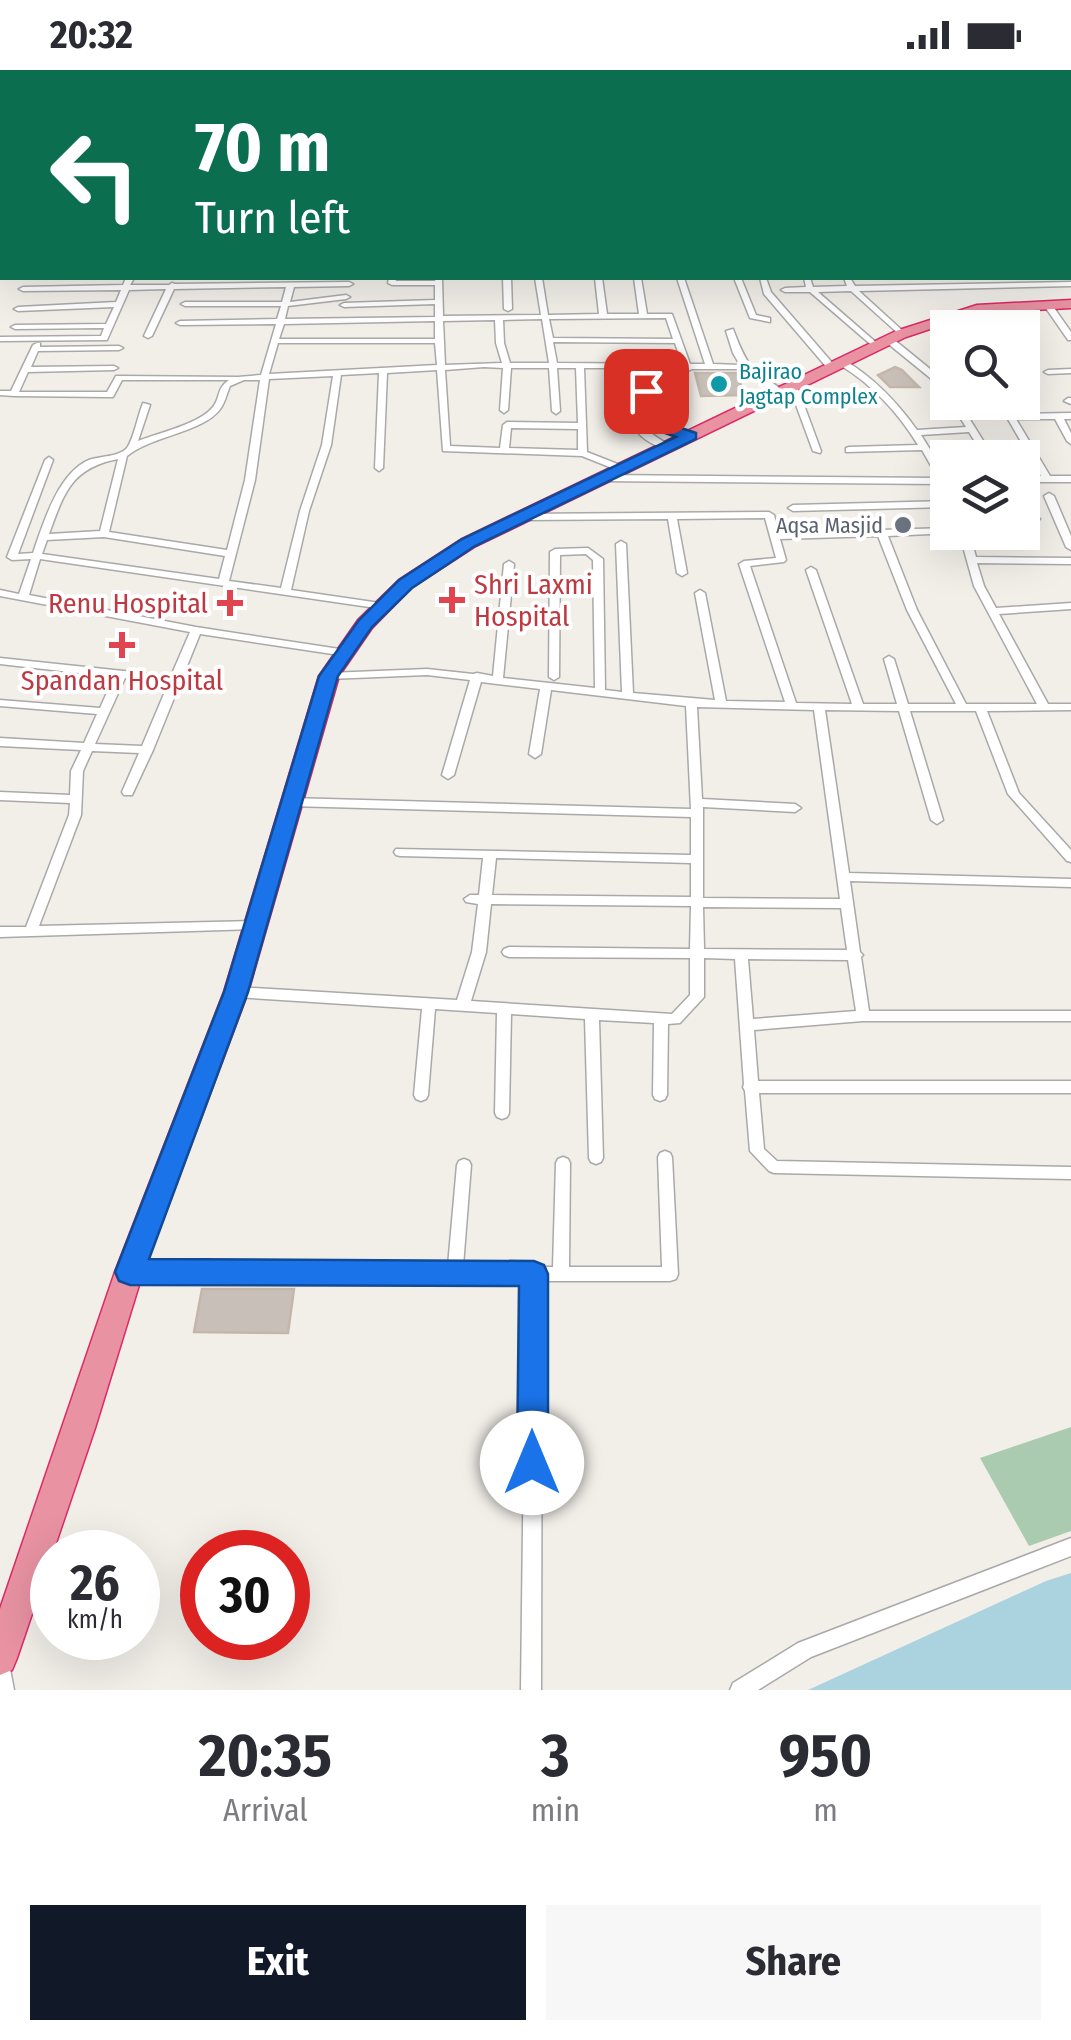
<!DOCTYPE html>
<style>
:root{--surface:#fff;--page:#f7f7f7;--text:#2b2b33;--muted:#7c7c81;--accent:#111827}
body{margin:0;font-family:"Fira Sans Condensed",sans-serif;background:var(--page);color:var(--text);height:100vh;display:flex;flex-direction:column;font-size:38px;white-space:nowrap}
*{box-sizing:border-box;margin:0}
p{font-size:32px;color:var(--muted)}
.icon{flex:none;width:55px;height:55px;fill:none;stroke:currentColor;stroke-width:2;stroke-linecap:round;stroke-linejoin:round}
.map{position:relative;height:1620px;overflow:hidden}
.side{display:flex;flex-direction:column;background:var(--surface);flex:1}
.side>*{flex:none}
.guide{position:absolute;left:0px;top:0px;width:1072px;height:210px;box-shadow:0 10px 40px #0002;background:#0b6e4f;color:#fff;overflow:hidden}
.buttons{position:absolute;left:930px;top:240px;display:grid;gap:20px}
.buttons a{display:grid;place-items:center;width:110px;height:110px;border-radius:0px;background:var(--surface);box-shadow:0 10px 40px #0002;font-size:50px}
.speed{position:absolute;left:30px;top:1460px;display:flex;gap:20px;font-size:50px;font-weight:700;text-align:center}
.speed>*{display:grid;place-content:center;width:130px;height:130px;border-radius:50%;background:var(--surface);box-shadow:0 10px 40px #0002;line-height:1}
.speed small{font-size:25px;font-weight:400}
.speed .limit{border:15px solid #d22;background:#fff;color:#111}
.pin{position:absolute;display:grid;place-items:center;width:85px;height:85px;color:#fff;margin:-42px;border-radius:20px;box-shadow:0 5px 15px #0006}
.me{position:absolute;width:110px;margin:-55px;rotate:0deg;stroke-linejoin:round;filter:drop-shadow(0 0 8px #0008)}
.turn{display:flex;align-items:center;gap:35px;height:210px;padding:0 30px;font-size:45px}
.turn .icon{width:130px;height:130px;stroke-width:2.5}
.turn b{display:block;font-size:70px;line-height:85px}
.eta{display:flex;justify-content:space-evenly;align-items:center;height:170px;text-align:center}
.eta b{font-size:60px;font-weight:700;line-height:70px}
.primary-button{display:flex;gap:20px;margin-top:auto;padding:20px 30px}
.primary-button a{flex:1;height:115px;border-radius:0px;background:var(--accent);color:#fff;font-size:40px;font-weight:700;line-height:115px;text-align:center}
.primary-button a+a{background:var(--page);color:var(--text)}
.status{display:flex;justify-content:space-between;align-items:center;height:70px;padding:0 50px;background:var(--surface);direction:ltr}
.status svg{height:28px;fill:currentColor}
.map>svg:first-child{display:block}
.cemetery{fill:#aacbaf}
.water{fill:#aad3df}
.building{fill:#c7bfb8;stroke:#c4b6ab;stroke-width:2.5}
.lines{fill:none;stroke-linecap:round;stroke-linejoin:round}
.street-casing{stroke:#a9a9a9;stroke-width:3}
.secondary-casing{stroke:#707d05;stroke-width:2}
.highway-casing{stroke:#dc2a67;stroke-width:3}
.street{fill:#fff;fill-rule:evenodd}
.secondary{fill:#f7fabf;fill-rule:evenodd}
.highway{fill:#e892a2;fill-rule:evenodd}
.route{fill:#1a73e8;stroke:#114b97;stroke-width:2.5}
.culture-dot{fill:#0f9aa8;stroke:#fff;stroke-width:4}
.worship-dot{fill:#6b7280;stroke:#fff;stroke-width:4}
.health-dot{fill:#e0444e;stroke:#fff;stroke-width:4}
.labels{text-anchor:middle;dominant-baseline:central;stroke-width:8;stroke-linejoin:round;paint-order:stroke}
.far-culture-label{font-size:22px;fill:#0d838f;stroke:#fff;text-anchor:start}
.far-worship-label{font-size:22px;fill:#5b616d;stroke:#fff;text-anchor:end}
.health-label{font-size:28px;fill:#be3a42;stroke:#fff;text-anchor:start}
</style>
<div class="status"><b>20:32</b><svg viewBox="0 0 49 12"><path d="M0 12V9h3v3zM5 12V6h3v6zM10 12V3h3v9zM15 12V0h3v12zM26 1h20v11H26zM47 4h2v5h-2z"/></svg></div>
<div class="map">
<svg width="1071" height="1620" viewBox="0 0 1071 1620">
<rect width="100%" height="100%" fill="#f2efe9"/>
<path class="cemetery" d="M1071 1357V1461L1029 1476 980 1388Z"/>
<path class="water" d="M1071 1503V1620H808L1046 1511Z"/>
<path class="building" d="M895 297 902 300 919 317H890L878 305Z
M695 303H737L744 325 701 326Z
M202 1219H294L288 1263 194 1262Z"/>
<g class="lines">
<g class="street-casing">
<path id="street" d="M16 0H22L20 2H16Z
M67 0H73L71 2H67Z
M162 0H168V2H163Z
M314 0H320L318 2H314Z
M350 0H356V2H351Z
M436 0H459L446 2H429Z
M573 0H579L581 2H575Z
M608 0H614L616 2H610Z
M642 0H648L650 2H644Z
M676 0H683L685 2H679Z
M728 0H735L737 2H731Z
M760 0H766L768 2H762Z
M792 0H798L796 2H792Z
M831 0H837V2H832Z
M855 0H861V2H856Z
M923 0H930L932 2H926Z
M949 0H972L973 1 947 2Z
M1070 8H1071V12H1070Z
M2 30V38L0 39V31Z
M1070 53H1071V57H1070Z
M0 57H2V61H0Z
M1070 82H1071V86H1070Z
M2 95V100L0 101V96Z
M1070 97H1071V102H1070Z
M1070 115H1071V119H1070Z
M0 119 2 120V124L0 123Z
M1070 160H1071V164H1070Z
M0 178H2V182H0Z
M1070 179H1071V183H1070Z
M1070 191H1071V195H1070Z
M0 200H2V204H0Z
M126 208 133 210 130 215H169L172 213 175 214 349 212 353 214 349 216 294 217 290 232 346 225 350 227 346 229 288 236 285 249 435 247V234L344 237 340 235 344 233 435 230V215H392L388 213 389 208H395L396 211H435L436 208H442L443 246 541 245 535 208H542L548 245 599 244 595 208H602L607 244H639L634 208H641L647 244H672L690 294H705L677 208H684L713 294 740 295 733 283 726 261 733 259C749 301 751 298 786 322L782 324 759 313 744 299H692L688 301 684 299H644L655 337 665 355 693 364V368L690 369 659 359 647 337 636 299 617 298C628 336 633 356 670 375V379C630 374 618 331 609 298H584L587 382 625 397V401L622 402 582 386 443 381 437 300 387 303 383 398 379 401 375 398 379 303 341 305 331 375 309 441 291 520 387 534 388 536 383 539 40 489 29 525 196 557 346 580 351 583 346 586 200 564 153 680 132 725H124L122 722 139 683 92 681 83 701 81 745 39 856 255 851 261 856 260 859 0 867V857H26L69 745 70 733 0 730V722L70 725 71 701 81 680 0 676V668L84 673 97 644 0 636V630L100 638 114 607 0 594V588L171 606 190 562 0 526V520L19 524 31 489 12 490 7 487 45 390 49 387 53 390 18 484 33 483C43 454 58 403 89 390 100 386 119 387 127 378 134 368 138 345 143 333L150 335 138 371C158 363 200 354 213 337 221 327 216 319 229 310H122L113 327H110L14 326 0 325V321H11L33 275 37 273H40V277L119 276 123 278 119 280 38 281 31 297 114 296 118 298 114 300 28 302 19 322H107L116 306H119L238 307 261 305 276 254 180 255 176 253 180 251 277 249 281 236H185L181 234 185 232H282L286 217 174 219 152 266 148 268 144 266 166 219 129 220 107 270 0 271V267L101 266 104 258 15 259 11 257 15 255 106 254 114 237 18 241 14 239 18 237 116 232 121 220 23 221 19 219 23 217 123 215ZM666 248 673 269 553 268 549 249ZM542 249 549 293H510L504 273 503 250ZM495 250 496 273 502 293 445 295 443 251ZM435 251V269H279L284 254ZM553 272 675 273 682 294 557 293ZM278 273H435L437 295 269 304ZM484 297 503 298 500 340 504 343 508 340 511 298H549L552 341 556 344 560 341 557 298H576L578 353 507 352 503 355 500 378 450 376 445 300ZM333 306 322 375 300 441 281 518 229 511 255 410 269 309ZM244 310H260L245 410 227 480 109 462 127 386C151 366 205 362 221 338 225 332 227 323 230 316ZM511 358 578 359V380L509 378ZM118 389 100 461 49 464C64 423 71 398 118 389ZM104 467 225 486 219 509 42 484 47 470ZM125 608 169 612 142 676 95 674Z
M503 208H511L512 239 508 241 504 239Z
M734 208H741L756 245 770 248V252L750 248Z
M760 208H766L771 222 835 296V300H829L764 224Z
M804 208H810L813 217 847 216 844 208H850L855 216 1071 212V216L859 221 904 262V266H901L851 221 818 222 879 275 880 277 876 279 810 222H785L781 220 785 218 806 217Z
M1044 232H1050L1071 262V270H1068L1043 234Z
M886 268H892L935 303 948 318V326L929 307 886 272Z
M840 291H846C875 309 897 332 917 360L966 357 950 332H959L994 388H985L969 362 921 365 948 408 946 418 941 414 603 411 598 408 603 405 938 408 922 380 846 382V378L849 377 918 375C899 344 873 315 840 295Z
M1071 299V303L1048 304 1044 302 1048 300Z
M790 314 797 316 821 381 820 383 813 381 789 316Z
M1068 328H1071V334L1064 331Z
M998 332H1006L1014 344 1071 343V349H1064L1071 363V374L1067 371 1055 349H1016L1050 406H1071V412H1022V406H1041Z
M1049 423 1054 426 1071 466V480L1066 477 1044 426Z
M1022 426 1028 427 1030 429 1022 432Z
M948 431V437L793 441 788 438 793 435Z
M769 442 774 445 779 463 948 458V462L951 463 888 466 917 540 966 634H1037L974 516 959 462H969L976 487 1071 488V494L977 493 984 516 996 538 1071 533V539L999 544 1048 634H1071V640L987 641 1019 723 1071 780V792L1067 791 1008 724 976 641H910L943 750 937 754 931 750 899 641 825 640 849 803 1071 809V817L850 811 860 882 863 885 861 887 869 941H1071V951H863L754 960 758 1011H1071V1023H759L764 1079 777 1091 1071 1097V1109L774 1103 769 1101 750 1081 745 1021 743 1017 744 1014 735 889 704 888V927L680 953 668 954 667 1025 665 1029 660 1031 655 1029 653 1025 654 953 599 950 603 1088 601 1092 596 1094 591 1092 589 1088 585 949 511 944 509 1043 507 1047 502 1049 497 1047 495 1043 497 943 435 939 428 1025 426 1029 421 1031 416 1029 414 1025 422 939 236 927 231 926 229 922 231 918 236 917 457 930 472 882 478 834 466 832 464 829 470 825H479L483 788 400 786 396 785 394 782 396 779 691 785V747L290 736 284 732 290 728 691 739 686 636 551 620 541 684 535 688 529 684 540 619 481 612 454 705 448 709 442 705 470 610 427 605 329 609 324 606 329 603 427 599 473 604 477 603 493 606 504 494 509 491 514 494 503 608 595 618 593 490 586 484 560 485 559 607 554 610 549 607 550 482 555 479 588 478 603 489 605 620 622 622 616 474 621 471 626 474 633 623 715 630 695 523 700 520 705 523 726 631 785 632 739 494 744 491 776 488 765 448 677 449 687 503 682 506 677 503 668 449 522 450 517 447 522 444ZM878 466 907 540 956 634H908L894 589 889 586 884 589 897 634H863L816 500 811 497 806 500 852 634 796 633 750 496 784 492 786 490 780 469ZM697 637 814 640 840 829 703 828V737L795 742 801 738 795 734 702 729ZM496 788 691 793V827L492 825ZM491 834 691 836 690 879 509 877 504 879 502 882 504 885 509 887 690 888V925L672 944 471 931 486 882ZM703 837 841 838 847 880 704 879ZM748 889 848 890 856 941 753 949Z
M1022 446H1035L1040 449 1035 452H1022Z
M665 1081 670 1083 672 1087 678 1204 676 1209 670 1211H542L541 1620H521L526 1210 130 1209 124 1207 122 1202 124 1197 130 1195 448 1196 457 1095 459 1091 464 1089 469 1091 471 1095 463 1196 553 1197 556 1093 558 1089 563 1087 568 1089 570 1093 569 1197H662L658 1087 660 1083Z
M1071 1468V1486L811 1587 758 1620H730L733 1613 798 1573Z
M0 1580 7 1583 14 1620H0Z"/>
</g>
<g class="secondary-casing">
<path id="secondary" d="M964 0H973L975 2H967Z
M1070 75 1071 76V82L1070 81Z
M1070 134H1071V140H1070Z"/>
</g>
<g class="highway-casing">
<path id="highway" d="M1071 230V238L978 243 906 267 474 477 411 518 372 558 339 606 248 922 143 1202 95 1358 17 1588 12 1600 0 1605V1539L115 1202 224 922 319 606 358 550 399 510 462 469 896 261 977 235Z"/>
</g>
<use href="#street" class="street"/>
<use href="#secondary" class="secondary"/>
<use href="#highway" class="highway"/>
</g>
<path class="route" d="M641 318H651L669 354 696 363V369L475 476 412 518 372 557 338 606 248 922 149 1189 534 1191 544 1195 548 1204V1393L544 1404 532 1409 521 1404 517 1393 519 1216 130 1215 119 1211 115 1202 224 922 319 606 359 550 399 510 462 469 676 367 657 360 638 321Z"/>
<circle class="culture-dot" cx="719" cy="314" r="10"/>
<circle class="worship-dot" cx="903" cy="455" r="10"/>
<g class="health-dot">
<path d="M447 515h10v10h10v10h-10v10h-10v-10h-10v-10h10z"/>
<path d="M225 518h10v10h10v10h-10v10h-10v-10h-10v-10h10z"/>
<path d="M117 560h10v10h10v10h-10v10h-10v-10h-10v-10h10z"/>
</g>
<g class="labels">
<g class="far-culture-label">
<text x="739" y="301">Bajirao<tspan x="739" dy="25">Jagtap Complex</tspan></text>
</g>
<g class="far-worship-label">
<text x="883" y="455">Aqsa Masjid</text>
</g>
<g class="health-label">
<text x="474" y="514">Shri Laxmi<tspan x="474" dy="32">Hospital</tspan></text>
<text x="208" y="533" text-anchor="end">Renu Hospital</text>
<text x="122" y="610" text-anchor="middle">Spandan Hospital</text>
</g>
</g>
</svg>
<div class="buttons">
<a><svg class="icon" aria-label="search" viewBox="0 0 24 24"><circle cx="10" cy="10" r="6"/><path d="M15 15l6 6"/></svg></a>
<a><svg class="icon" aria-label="layers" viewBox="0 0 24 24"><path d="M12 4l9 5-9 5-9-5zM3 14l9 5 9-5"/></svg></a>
</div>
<div class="speed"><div>26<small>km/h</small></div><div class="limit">30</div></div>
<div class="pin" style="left:646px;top:321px;background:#d93025"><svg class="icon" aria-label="arrive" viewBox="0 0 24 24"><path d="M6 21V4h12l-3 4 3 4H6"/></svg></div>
<svg class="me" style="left:532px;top:1393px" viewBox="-20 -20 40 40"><circle r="19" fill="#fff"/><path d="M0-13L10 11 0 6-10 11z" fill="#1a73e8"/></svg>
<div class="guide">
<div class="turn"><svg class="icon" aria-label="left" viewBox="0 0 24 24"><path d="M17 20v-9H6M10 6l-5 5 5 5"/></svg><div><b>70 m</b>Turn left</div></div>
</div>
</div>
<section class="side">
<div class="eta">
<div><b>20:35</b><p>Arrival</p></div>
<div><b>3</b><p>min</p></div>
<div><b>950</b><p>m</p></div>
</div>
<div class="primary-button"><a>Exit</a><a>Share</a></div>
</section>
